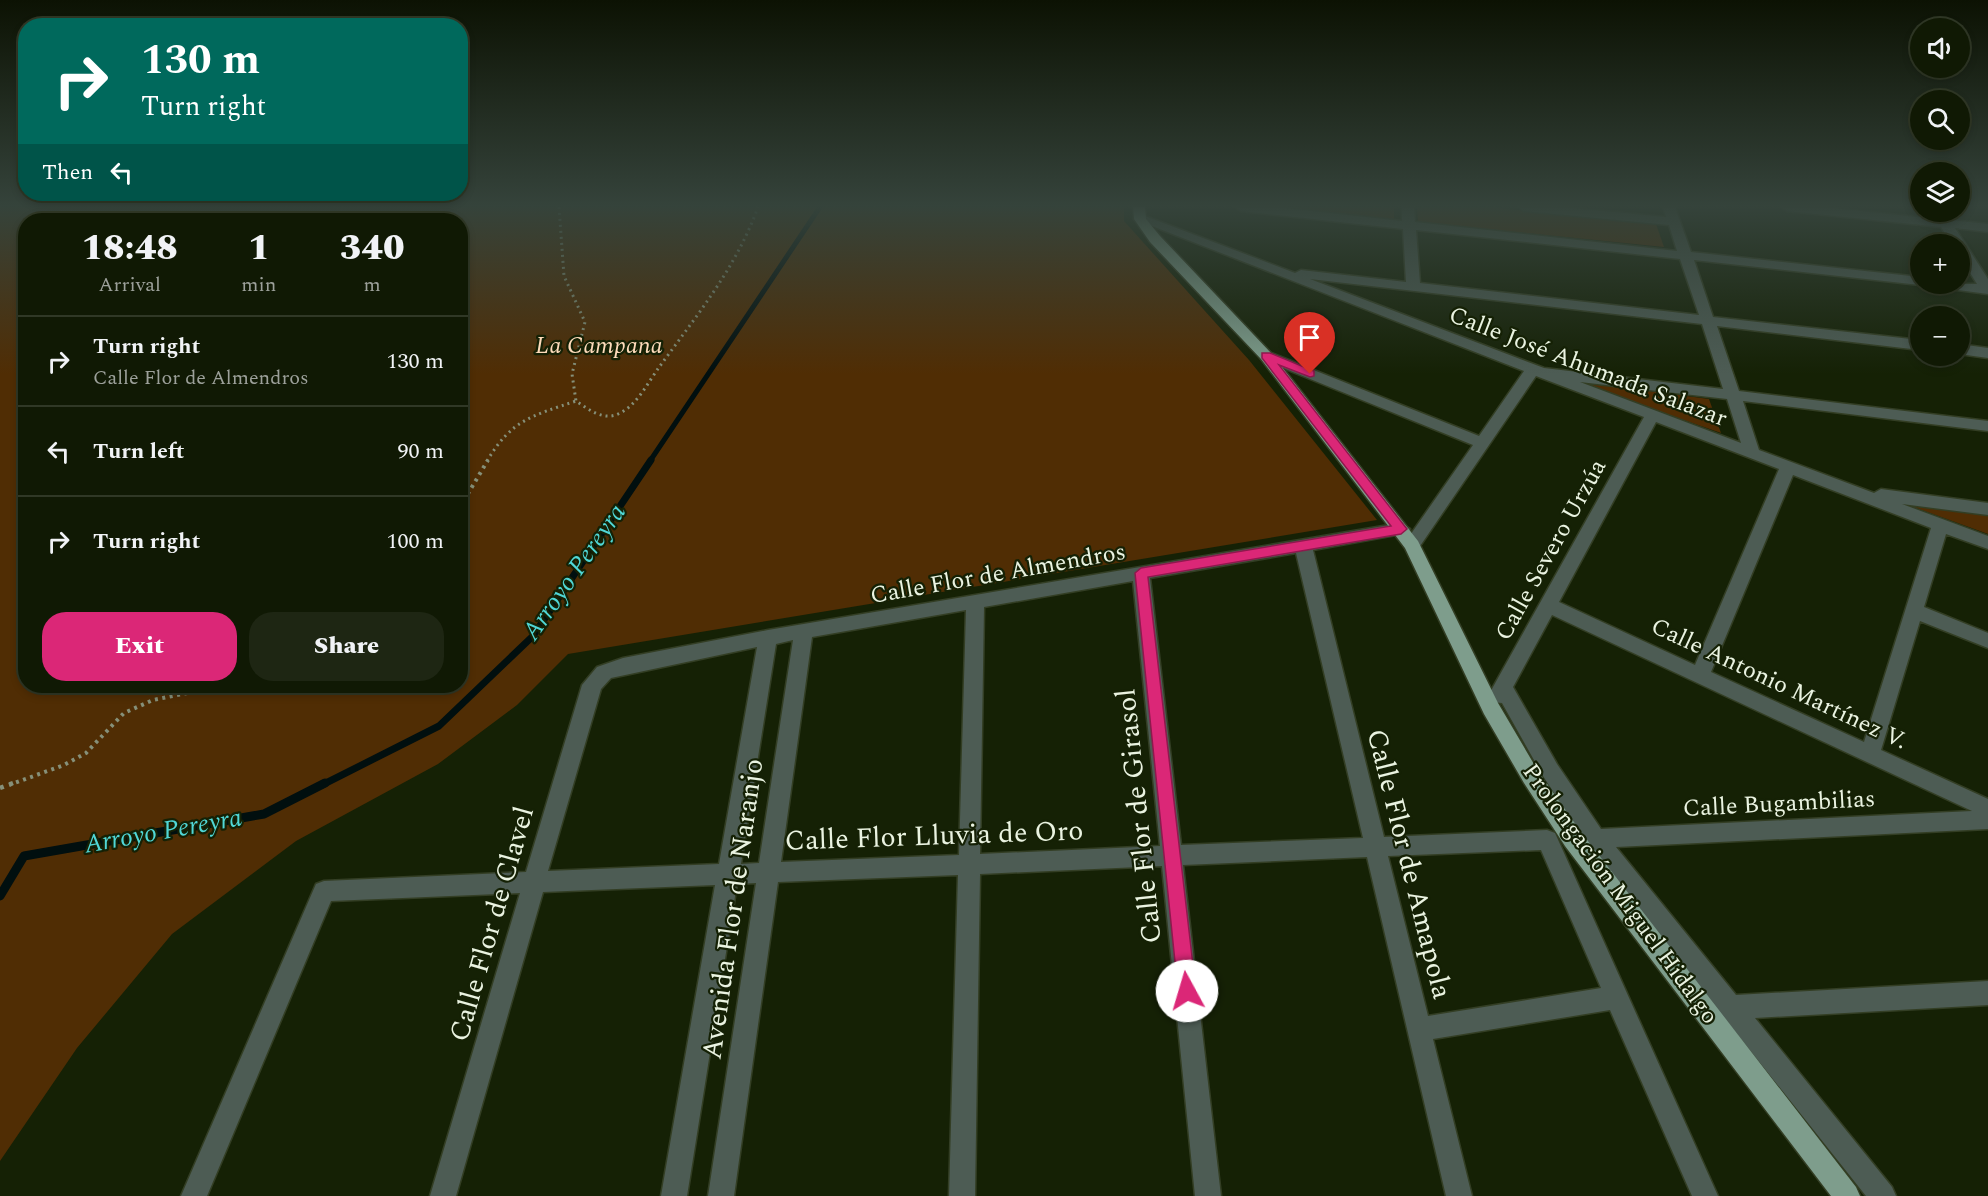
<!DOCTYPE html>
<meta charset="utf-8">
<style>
:root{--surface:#101904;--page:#1e2613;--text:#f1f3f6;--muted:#9ca09a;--line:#303826;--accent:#db2777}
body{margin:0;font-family:Spectral,serif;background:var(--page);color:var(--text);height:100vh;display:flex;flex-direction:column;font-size:22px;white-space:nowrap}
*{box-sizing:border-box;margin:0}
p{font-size:20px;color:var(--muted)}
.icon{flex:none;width:33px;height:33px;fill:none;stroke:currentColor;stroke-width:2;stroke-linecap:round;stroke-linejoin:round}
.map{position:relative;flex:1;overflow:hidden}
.side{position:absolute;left:18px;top:213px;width:450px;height:480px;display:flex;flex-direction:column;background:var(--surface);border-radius:24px;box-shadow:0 3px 9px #0003,0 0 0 2px var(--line)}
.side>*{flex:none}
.top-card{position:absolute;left:18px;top:18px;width:450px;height:183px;border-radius:24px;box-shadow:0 3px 9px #0003,0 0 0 2px var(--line);background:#00695c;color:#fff;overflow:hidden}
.buttons{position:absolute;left:1910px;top:18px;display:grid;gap:12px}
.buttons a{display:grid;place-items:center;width:60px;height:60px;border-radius:50%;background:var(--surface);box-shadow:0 3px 9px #0003,0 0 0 2px var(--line);font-size:30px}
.pin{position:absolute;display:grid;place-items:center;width:51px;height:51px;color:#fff;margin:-62px -26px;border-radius:50% 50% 50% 0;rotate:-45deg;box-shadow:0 0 6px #0007}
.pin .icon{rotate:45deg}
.me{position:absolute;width:66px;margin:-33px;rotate:354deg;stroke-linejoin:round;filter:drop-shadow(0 0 4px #0008)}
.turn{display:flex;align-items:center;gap:21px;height:126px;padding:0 24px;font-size:27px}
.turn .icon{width:78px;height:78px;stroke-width:2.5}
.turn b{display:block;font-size:42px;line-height:51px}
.then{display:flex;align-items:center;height:57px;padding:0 24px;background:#0003;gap:12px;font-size:22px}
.eta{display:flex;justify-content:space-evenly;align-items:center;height:102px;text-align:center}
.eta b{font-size:36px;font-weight:800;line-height:42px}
.cta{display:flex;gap:12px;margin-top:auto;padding:12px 24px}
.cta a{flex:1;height:69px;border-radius:24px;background:var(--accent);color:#fff;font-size:24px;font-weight:800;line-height:69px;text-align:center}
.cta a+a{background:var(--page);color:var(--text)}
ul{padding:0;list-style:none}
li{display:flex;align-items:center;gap:18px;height:90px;padding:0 24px;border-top:2px solid var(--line)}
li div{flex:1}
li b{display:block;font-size:22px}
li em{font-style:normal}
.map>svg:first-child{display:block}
.green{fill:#502d04;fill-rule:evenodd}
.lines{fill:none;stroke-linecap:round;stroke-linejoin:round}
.stream-far2{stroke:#010f0f;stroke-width:5}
.stream-far1{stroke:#010f0f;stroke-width:7}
.stream{stroke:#010f0f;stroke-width:9}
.minor-casing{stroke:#333e24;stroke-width:3}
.major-casing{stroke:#333e24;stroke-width:3}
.path-far2{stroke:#869079;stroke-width:3;stroke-dasharray:2 4;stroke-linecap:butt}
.path-far1{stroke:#869079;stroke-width:4;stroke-dasharray:3 4.5;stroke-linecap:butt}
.path{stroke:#869079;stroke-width:4.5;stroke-dasharray:4 6;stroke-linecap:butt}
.minor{fill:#4d5c54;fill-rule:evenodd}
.major{fill:#7e9d8c;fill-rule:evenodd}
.route{fill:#db2777;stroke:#8e194d;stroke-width:1.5}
.labels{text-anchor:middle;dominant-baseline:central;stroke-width:4.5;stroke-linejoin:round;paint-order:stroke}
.park-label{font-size:24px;font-style:italic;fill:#fedbbb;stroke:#152105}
.street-label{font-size:24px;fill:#eaf3e1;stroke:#152105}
.water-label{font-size:26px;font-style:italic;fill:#50d7d6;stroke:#152105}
.near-street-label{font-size:28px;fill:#eaf3e1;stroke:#152105}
</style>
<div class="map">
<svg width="1988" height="1196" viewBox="0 0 1988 1196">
<rect width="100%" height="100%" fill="#152105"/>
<path class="green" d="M0 207H1124V221L1249 360 1377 520 568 654 517 705 438 764 296 841 172 934 77 1048 0 1161ZM26 220H460V686H26Z
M1270 207H1394V221Z
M1417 207H1488L1656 224 1664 247 1418 222Z
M1568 380 1709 399 1721 433Z
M1905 504 1988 514V534Z"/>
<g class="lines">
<path class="stream-far2" d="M650 461 820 207"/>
<path class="stream-far1" d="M322 785 439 726 533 636 651 460"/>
<path class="stream" d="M0 896 24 856 264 814 325 783"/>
<g class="minor-casing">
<path id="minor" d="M1235 207H1275L1402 221V207H1414L1415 222 1677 251 1669 225 1524 211 1518 207H1561L1666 217 1663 207H1675L1691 252 1920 277V284H1925L1920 285 1694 260 1713 317 1920 340V350L1717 326 1739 391 1988 421V431L1743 401 1759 450 1874 493 1881 489 1988 503V515L1902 504 1988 536V549L1946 534 1924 607 1988 633V648L1920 621 1881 750 1988 799V829L1616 847 1736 995 1988 981V1005L1755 1018 1892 1187 1896 1196H1866L1726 1020 1715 1016 1711 1008 1713 1003 1591 849 1580 846 1577 839 1580 833 1543 776 1502 703 1491 702 1488 696 1644 417 1536 376 1418 549H1406L1403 545 1406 541 1473 445 1261 359 1259 356 1261 353H1271L1479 436 1524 371 1134 219 1135 216H1145L1295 273 1301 270 1406 282 1403 229 1241 211ZM1416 230 1680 259 1699 315 1420 283ZM1310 279 1702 324 1723 389 1544 368ZM1580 382 1727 399 1741 443ZM1656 422 1779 469 1695 665 1559 602ZM1793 475 1931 528 1864 742 1711 672ZM1552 615 1972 811 1601 829 1557 764 1513 687Z
M1781 207H1823L1936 219 1942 214 1950 220 1988 224V232L1955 228 1988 279V294L1935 287 1933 284H1977L1959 255V244H1952L1941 227 1787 211Z
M1959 344 1988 348V358L1959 354Z
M1401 523 1410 529 1407 533 1313 550 1384 837 1547 830 1555 833 1718 1196H1692L1610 1010 1433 1039 1472 1196H1446L1367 857 1183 865 1221 1196H1195L1162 866 980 874 975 1196H949L958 875 778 882 734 1196H708L756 883 737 884 687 1196H661L715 885 543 892 456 1196H430L520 893 331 901 207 1196H181L316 884 324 881 526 872 582 685 597 667 623 658 768 630ZM1296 553 1363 838 1181 845 1150 578ZM1133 581 1160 846 980 854 984 607ZM966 610 959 855 781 862 812 637ZM793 640 759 863 741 864 776 644ZM757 647 719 864 548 871 601 689 611 678ZM1541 850 1601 988 1428 1016 1388 856Z"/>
</g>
<g class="major-casing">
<path id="major" d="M1133 207H1145L1146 219 1160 236 1271 353 1418 541 1498 703 1538 771 1581 832 1856 1187 1860 1196H1831L1565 846 1524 783 1484 714 1405 548 1261 359 1150 242 1134 219Z"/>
</g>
<path class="path-far2" d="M559 207 564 276 585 322 572 374 576 401C588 409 603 421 618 414 637 406 648 382 660 366 697 315 736 268 758 207
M487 461C512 419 532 416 576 401"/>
<path class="path-far1" d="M460 507 488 460
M9 785 64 765 86 753 124 713 153 700 222 686"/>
<path class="path" d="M0 788 13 783"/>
<use href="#minor" class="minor"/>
<use href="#major" class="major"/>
</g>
<linearGradient id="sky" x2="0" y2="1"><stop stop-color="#0c1203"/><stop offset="0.55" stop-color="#35433b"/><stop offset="1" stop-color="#35433b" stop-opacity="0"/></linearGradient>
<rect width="1988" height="374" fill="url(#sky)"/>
<path class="route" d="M1262 353H1270L1314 371V376L1310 377 1279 365 1407 529 1401 534 1148 577 1196 991 1193 998 1187 1000 1180 998 1178 991 1135 573 1141 568 1391 526 1262 358Z"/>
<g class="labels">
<g class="park-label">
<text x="599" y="346">La Campana</text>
</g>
<g class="street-label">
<text transform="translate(1588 367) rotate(21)">Calle José Ahumada Salazar</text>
<text transform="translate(1551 550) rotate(-61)">Calle Severo Urzúa</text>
<text transform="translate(998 574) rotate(-10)">Calle Flor de Almendros</text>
<text transform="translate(1779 684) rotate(25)">Calle Antonio Martínez V.</text>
<text transform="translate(1779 804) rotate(-3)">Calle Bugambilias</text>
<text transform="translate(1620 894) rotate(54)">Prolongación Miguel Hidalgo</text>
</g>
<g class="water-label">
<text transform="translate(574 572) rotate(-55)">Arroyo Pereyra</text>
<text transform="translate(163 831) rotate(-10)">Arroyo Pereyra</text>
</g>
<g class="near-street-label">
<text transform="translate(1139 816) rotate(-96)">Calle Flor de Girasol</text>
<text transform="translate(934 836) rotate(-2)">Calle Flor Lluvia de Oro</text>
<text transform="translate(1409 864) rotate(76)">Calle Flor de Amapola</text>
<text transform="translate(733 909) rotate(-82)">Avenida Flor de Naranjo</text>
<text transform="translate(492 924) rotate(-74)">Calle Flor de Clavel</text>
</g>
</g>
</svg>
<div class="buttons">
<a><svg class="icon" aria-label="sound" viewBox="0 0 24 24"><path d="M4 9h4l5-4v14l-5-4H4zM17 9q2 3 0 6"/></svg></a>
<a><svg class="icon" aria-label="search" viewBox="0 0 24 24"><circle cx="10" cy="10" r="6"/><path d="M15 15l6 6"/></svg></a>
<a><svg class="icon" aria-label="layers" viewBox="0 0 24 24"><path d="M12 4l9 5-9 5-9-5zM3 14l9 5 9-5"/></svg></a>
<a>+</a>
<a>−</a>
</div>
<div class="pin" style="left:1310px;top:374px;background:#d93025"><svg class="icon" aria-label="arrive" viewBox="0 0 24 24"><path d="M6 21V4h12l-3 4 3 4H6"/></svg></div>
<svg class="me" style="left:1187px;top:991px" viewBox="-20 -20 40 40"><circle r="19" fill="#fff"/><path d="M0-13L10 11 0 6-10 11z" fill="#db2777"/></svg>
<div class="top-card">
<div class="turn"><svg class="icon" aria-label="right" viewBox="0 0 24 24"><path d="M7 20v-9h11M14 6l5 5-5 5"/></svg><div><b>130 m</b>Turn right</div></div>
<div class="then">Then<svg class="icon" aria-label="left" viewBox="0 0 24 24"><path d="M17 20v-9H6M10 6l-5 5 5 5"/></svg></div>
</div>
<section class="side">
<div class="eta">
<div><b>18:48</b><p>Arrival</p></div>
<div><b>1</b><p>min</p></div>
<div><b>340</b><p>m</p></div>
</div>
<ul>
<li><svg class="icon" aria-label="right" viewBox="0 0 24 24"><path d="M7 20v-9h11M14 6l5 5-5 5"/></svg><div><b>Turn right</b><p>Calle Flor de Almendros</p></div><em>130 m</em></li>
<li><svg class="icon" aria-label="left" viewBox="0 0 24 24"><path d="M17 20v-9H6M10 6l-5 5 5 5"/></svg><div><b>Turn left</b></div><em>90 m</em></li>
<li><svg class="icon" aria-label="right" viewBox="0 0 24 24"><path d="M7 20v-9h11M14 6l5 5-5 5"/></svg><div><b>Turn right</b></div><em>100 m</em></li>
</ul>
<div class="cta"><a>Exit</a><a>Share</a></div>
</section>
</div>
